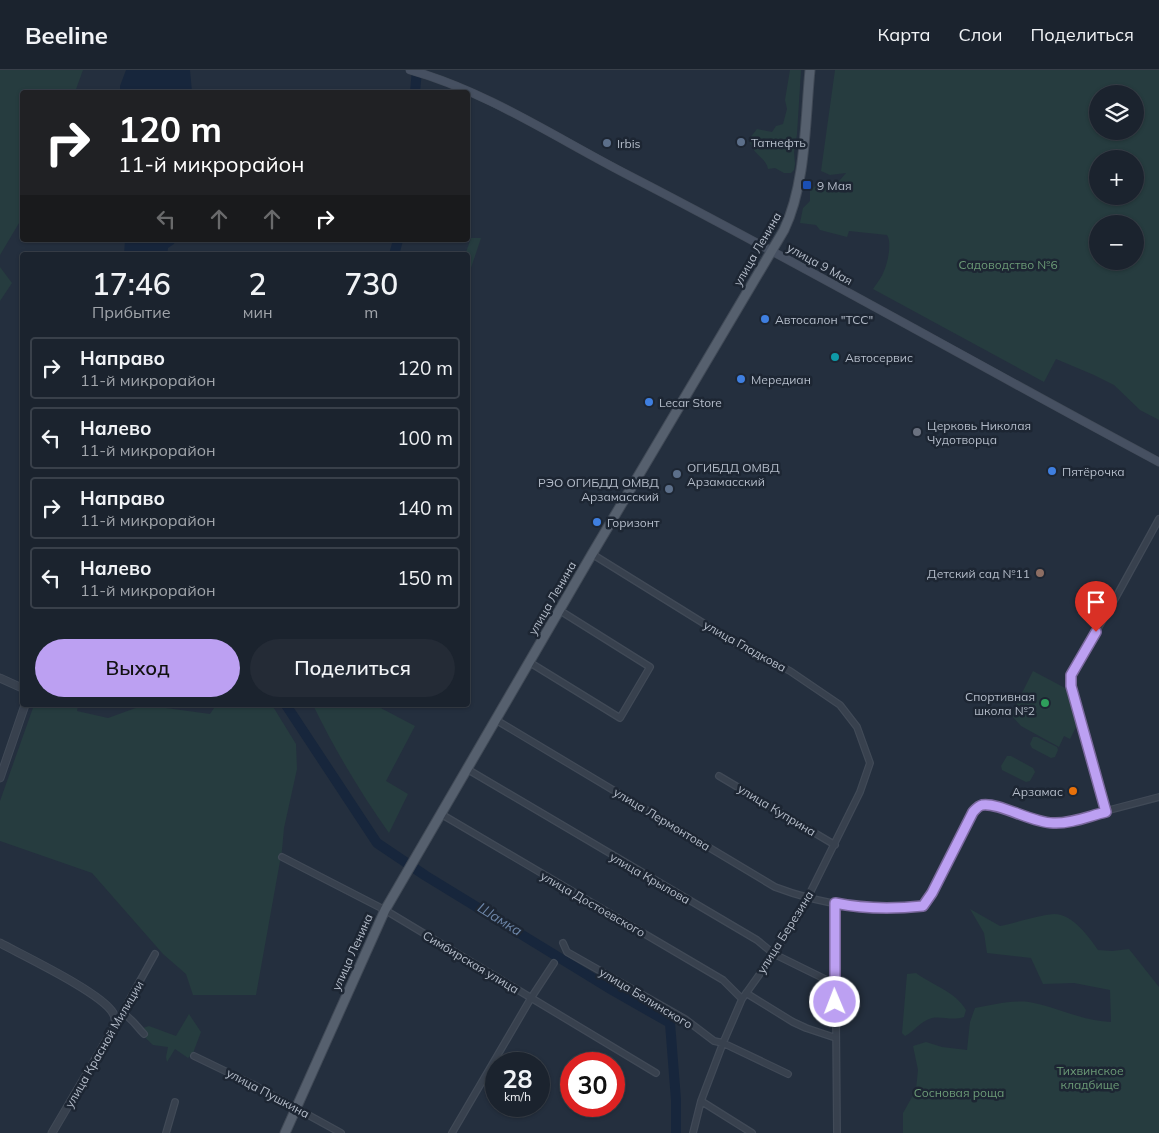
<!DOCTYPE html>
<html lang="ru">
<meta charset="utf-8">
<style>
:root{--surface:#1b232e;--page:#242b36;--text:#f1f3f6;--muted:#a0a4aa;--line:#39404a;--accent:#bca0f2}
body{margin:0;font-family:Mulish,sans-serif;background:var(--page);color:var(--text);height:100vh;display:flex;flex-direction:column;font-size:19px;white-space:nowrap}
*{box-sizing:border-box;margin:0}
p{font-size:16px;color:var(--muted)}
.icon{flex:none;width:28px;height:28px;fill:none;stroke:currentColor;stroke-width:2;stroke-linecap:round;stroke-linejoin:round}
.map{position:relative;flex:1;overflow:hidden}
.side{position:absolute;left:20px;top:182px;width:450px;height:455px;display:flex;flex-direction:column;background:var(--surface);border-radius:5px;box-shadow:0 1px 4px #0004,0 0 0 1px var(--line)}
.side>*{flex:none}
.guide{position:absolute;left:20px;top:20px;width:450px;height:152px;border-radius:5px;box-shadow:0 1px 4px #0004,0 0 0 1px var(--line);background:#202124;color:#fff;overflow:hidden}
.tools{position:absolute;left:1089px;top:15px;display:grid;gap:10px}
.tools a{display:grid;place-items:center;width:55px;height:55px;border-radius:50%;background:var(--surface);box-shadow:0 1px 4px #0004,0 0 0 1px var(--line);font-size:25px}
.speed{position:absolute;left:485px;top:982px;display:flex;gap:10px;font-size:25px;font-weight:700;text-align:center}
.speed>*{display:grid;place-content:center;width:65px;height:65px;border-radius:50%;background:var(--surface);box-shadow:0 1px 4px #0004,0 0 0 1px var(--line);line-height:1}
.speed small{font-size:12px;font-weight:400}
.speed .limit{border:8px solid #d22;background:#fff;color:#111}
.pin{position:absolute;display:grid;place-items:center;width:42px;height:42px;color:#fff;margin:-51px -21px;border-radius:50% 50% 50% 0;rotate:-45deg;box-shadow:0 0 5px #0007}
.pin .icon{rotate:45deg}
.me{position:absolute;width:55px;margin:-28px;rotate:359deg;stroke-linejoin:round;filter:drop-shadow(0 0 4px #0008)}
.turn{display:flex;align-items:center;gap:18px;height:105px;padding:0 15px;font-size:22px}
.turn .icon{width:65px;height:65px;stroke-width:2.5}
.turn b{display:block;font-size:35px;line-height:42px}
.lanes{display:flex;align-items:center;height:48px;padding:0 15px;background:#0003;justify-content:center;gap:25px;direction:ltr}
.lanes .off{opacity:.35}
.eta{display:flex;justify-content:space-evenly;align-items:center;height:85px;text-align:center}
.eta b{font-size:30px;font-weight:600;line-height:35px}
.action{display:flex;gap:10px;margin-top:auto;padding:10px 15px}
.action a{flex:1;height:58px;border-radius:30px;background:var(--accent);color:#111;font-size:20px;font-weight:600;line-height:58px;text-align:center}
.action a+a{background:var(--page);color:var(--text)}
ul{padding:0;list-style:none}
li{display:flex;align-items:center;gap:15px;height:62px;margin:0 10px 8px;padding:0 5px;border:2px solid var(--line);border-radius:5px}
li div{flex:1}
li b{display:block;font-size:19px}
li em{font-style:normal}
header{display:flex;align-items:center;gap:30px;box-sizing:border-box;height:70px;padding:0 25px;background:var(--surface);border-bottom:1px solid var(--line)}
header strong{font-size:24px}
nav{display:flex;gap:28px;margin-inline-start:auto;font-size:18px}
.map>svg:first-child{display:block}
.green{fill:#263c3f;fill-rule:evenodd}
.water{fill:#17263c}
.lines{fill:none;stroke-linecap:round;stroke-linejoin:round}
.river{stroke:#17263c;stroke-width:10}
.minor-casing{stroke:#414a57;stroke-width:8}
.tertiary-casing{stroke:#414a57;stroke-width:9}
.secondary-casing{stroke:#414a57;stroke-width:9}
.primary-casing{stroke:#414a57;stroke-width:11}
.minor{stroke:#38414e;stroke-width:5.5}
.tertiary{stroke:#38414e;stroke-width:7}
.secondary{stroke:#465061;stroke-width:8}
.primary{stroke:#56606e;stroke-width:9}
.route-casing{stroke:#7a689d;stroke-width:12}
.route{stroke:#bca0f2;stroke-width:9}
.service-dot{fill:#5c6f8a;stroke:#1d2633;stroke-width:2}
.transit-dot{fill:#1a4fb4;stroke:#1d2633;stroke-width:2}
.shop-dot{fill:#3f7fe0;stroke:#1d2633;stroke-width:2}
.culture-dot{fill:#0f9aa8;stroke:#1d2633;stroke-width:2}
.worship-dot{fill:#6b7280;stroke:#1d2633;stroke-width:2}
.education-dot{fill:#8d6e63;stroke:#1d2633;stroke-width:2}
.leisure-dot{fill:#2e9e5b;stroke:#1d2633;stroke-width:2}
.food-dot{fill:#e8710a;stroke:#1d2633;stroke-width:2}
.labels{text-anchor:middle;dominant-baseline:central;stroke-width:5;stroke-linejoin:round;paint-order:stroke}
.poi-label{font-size:12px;fill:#b4bcc9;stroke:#1d2633;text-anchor:start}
.street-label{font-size:12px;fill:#b4bcc9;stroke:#1d2633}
.park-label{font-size:12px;fill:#6b9a76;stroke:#1d2633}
.water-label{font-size:14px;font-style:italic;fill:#6d86a8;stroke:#1d2633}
</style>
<header>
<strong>Beeline</strong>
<nav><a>Карта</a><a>Слои</a><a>Поделиться</a></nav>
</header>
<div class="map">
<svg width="1159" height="1063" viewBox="0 0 1159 1063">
<rect width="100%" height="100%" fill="#242f3e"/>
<path class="green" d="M0 0H83L75 22H22V148L0 185Z
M790 0H801L797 64 794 82 795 94 794 100 791 103H784L775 98 768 99C766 87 752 85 749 69L757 59 772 62 776 56 783 54 787 39 785 30Z
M835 0H1159V350L1140 340 1114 315 1094 305 1056 289 1044 312 873 219C877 213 882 207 884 201 888 192 892 172 887 165L849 161 847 167 820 160 816 155 800 153 803 138 810 131V120L816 116 822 119 826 112 834 117 846 103 830 105 821 101ZM1098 24H1135V61H1098ZM1098 89H1135V126H1098ZM1098 154H1135V191H1098Z
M471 168H481L468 207V185H465Z
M0 197 12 213 0 231Z
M1033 601 1069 620 1078 653 1070 669 1064 666 1059 677 1021 656 1011 645Z
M34 635H78L77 641 108 648 144 635 210 644 216 635H272L296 674 297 699 284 758 282 780 256 925H193L186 904 163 884 92 803 0 771V731Z
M313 635H375L415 656 386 711 408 724 389 763C360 722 335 680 313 635Z
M1033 667H1037L1057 677 1058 680 1055 687 1051 688 1032 678 1030 674Z
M1007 686H1011L1033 698 1035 702 1030 711 1026 712 1002 700 1001 696Z
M970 839 1000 856C1015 853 1040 845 1054 844 1073 844 1089 867 1098 880L1112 881 1129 879 1159 917V1063H903V1043L916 1020 918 1000 913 976 926 972 942 977 967 980 970 952 975 938C992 935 1012 930 1029 932 1057 937 1082 951 1111 952L1110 920 1074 913 1043 914 1031 888 987 883 984 863Z
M916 903C932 915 956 922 966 940L964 947C952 951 942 946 932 948 920 951 915 961 905 966L902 963 907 904Z
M189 944 201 962 193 983 188 988 175 979 167 992 166 987 168 977 153 975 137 960 149 956 176 966Z"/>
<path class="water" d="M126 0H190L192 22H120V16Z
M125 170H175L174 174 168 178 167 185H124Z"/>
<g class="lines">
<path class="river" d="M415 22 417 0
M394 185 398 170
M286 635 377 773 426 806 612 920 670 953 676 1030V1063"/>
<g class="minor-casing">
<path id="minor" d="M592 484 737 574 790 601 840 635 857 657 870 693 860 722 808 827 774 884 742 929 723 973 701 1031
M529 592 620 648 650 597 559 540
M496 650 775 817C822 835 874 842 923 836L932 823 973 742 977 737 988 735 1036 751 1056 754 1159 727
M467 699 757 870 774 884 835 914
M719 706 835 775
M1106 742 1071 617V605L1116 527 1159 449
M441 744 723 910 742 929
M282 787 385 840 656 1003
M835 833 837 1063
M563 873 567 882 685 949 714 971 723 973 788 1004
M746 923 793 952 806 958 836 968
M122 943C132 948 136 956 144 964
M115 950 122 943 155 884
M194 986 252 1014 341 1063
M166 1063 175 1032
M452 1063 531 928 554 893
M693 1063 701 1031 752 1063"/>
</g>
<g class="tertiary-casing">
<path id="tertiary" d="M0 608 22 618
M0 708 25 635
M0 873C24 886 102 923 113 943 117 950 115 955 112 961L52 1063"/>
</g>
<g class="secondary-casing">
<path id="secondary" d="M410 0C488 22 556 68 628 105 807 197 981 297 1159 392"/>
</g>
<g class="primary-casing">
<path id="primary" d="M285 1063 385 840 592 484 784 160C806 114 805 51 810 0"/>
</g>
<use href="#minor" class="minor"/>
<use href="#tertiary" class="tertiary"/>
<use href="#secondary" class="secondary"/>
<use href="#primary" class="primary"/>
</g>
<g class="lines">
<g class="route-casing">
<path id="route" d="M835 932V833C864 839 894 839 923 836L932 823 973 742C976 739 978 736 982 735 999 732 1032 753 1053 753 1071 754 1089 746 1106 742L1071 616V605L1096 562"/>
</g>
<use href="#route" class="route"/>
</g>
<g class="service-dot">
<circle cx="741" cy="72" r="5"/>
<circle cx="607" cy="73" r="5"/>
<circle cx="677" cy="404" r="5"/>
<circle cx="669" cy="419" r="5"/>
</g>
<rect class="transit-dot" x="802" y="110" width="10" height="10" rx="2.5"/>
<g class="shop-dot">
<circle cx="765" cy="249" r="5"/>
<circle cx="741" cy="309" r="5"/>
<circle cx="649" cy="332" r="5"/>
<circle cx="1052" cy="401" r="5"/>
<circle cx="597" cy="452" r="5"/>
</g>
<circle class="culture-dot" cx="835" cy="287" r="5"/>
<circle class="worship-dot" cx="917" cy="362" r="5"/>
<circle class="education-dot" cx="1040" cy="503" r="5"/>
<circle class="leisure-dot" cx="1045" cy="633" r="5"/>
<circle class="food-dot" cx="1073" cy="721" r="5"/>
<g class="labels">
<g class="poi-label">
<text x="751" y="72">Татнефть</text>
<text x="617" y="73">Irbis</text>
<text x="817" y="115">9 Мая</text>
<text x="775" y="249">Автосалон "ТСС"</text>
<text x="845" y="287">Автосервис</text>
<text x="751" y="309">Мередиан</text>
<text x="659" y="332">Lecar Store</text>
<text x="927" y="355">Церковь Николая<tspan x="927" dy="14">Чудотворца</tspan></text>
<text x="687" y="397">ОГИБДД ОМВД<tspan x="687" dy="14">Арзамасский</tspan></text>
<text x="1062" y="401">Пятёрочка</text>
<text x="659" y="412" text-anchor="end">РЭО ОГИБДД ОМВД<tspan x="659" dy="14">Арзамасский</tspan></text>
<text x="607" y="452">Горизонт</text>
<text x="1030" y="503" text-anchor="end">Детский сад №11</text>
<text x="1035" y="626" text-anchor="end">Спортивная<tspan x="1035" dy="14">школа №2</tspan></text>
<text x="1063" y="721" text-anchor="end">Арзамас</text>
</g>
<g class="street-label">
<text transform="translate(757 179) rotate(-60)">улица Ленина</text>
<text transform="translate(820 194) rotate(29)">улица 9 Мая</text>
<text transform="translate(552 528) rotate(-60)">улица Ленина</text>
<text transform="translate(745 576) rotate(29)">улица Гладкова</text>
<text transform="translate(777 740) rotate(31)">улица Куприна</text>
<text transform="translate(662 749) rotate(31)">улица Лермонтова</text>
<text transform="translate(650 808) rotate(30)">улица Крылова</text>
<text transform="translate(593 834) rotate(30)">улица Достоевского</text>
<text transform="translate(785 862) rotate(-58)">улица Березина</text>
<text transform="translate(352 882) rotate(-66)">улица Ленина</text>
<text transform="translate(471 892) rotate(31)">Симбирская улица</text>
<text transform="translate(646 928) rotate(31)">улица Белинского</text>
<text transform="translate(104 974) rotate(-60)">улица Красной Милиции</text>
<text transform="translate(268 1023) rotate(28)">улица Пушкина</text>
</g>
<g class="park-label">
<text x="1008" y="194">Садоводство №6</text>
<text x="1090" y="1000">Тихвинское<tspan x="1090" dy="14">кладбище</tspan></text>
<text x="959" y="1022">Сосновая роща</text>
</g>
<g class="water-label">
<text transform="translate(500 849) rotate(32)">Шамка</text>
</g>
</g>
</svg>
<div class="tools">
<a><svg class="icon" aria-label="layers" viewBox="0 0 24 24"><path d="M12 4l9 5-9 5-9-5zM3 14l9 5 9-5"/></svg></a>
<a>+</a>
<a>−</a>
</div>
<div class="speed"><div>28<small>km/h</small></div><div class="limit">30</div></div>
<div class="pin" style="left:1096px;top:562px;background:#d93025"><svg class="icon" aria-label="arrive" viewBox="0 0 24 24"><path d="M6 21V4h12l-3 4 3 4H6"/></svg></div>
<svg class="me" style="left:835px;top:932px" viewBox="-20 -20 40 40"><circle r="17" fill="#bca0f2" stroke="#fff" stroke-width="3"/><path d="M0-11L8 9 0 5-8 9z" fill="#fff"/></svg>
<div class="guide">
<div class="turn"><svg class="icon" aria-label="right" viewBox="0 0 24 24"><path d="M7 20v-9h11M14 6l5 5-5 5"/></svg><div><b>120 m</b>11-й микрорайон</div></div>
<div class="lanes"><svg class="icon off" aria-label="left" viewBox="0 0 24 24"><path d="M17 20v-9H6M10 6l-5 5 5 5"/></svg><svg class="icon off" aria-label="ahead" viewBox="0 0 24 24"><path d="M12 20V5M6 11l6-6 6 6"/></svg><svg class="icon off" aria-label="ahead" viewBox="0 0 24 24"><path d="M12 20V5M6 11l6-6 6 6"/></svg><svg class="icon" aria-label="right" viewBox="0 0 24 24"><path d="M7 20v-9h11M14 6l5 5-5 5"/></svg></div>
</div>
<section class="side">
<div class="eta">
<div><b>17:46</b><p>Прибытие</p></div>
<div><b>2</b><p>мин</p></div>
<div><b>730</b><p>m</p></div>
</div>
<ul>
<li><svg class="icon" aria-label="right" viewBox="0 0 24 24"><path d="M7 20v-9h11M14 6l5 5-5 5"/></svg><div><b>Направо</b><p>11-й микрорайон</p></div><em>120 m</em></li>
<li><svg class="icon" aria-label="left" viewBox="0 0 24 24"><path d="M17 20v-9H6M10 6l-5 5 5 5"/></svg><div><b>Налево</b><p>11-й микрорайон</p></div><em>100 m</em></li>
<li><svg class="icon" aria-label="right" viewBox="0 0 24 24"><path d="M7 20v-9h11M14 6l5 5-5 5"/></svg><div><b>Направо</b><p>11-й микрорайон</p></div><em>140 m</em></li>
<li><svg class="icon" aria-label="left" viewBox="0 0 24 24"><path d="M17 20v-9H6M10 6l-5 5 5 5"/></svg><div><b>Налево</b><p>11-й микрорайон</p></div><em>150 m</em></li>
</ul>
<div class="action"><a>Выход</a><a>Поделиться</a></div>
</section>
</div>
